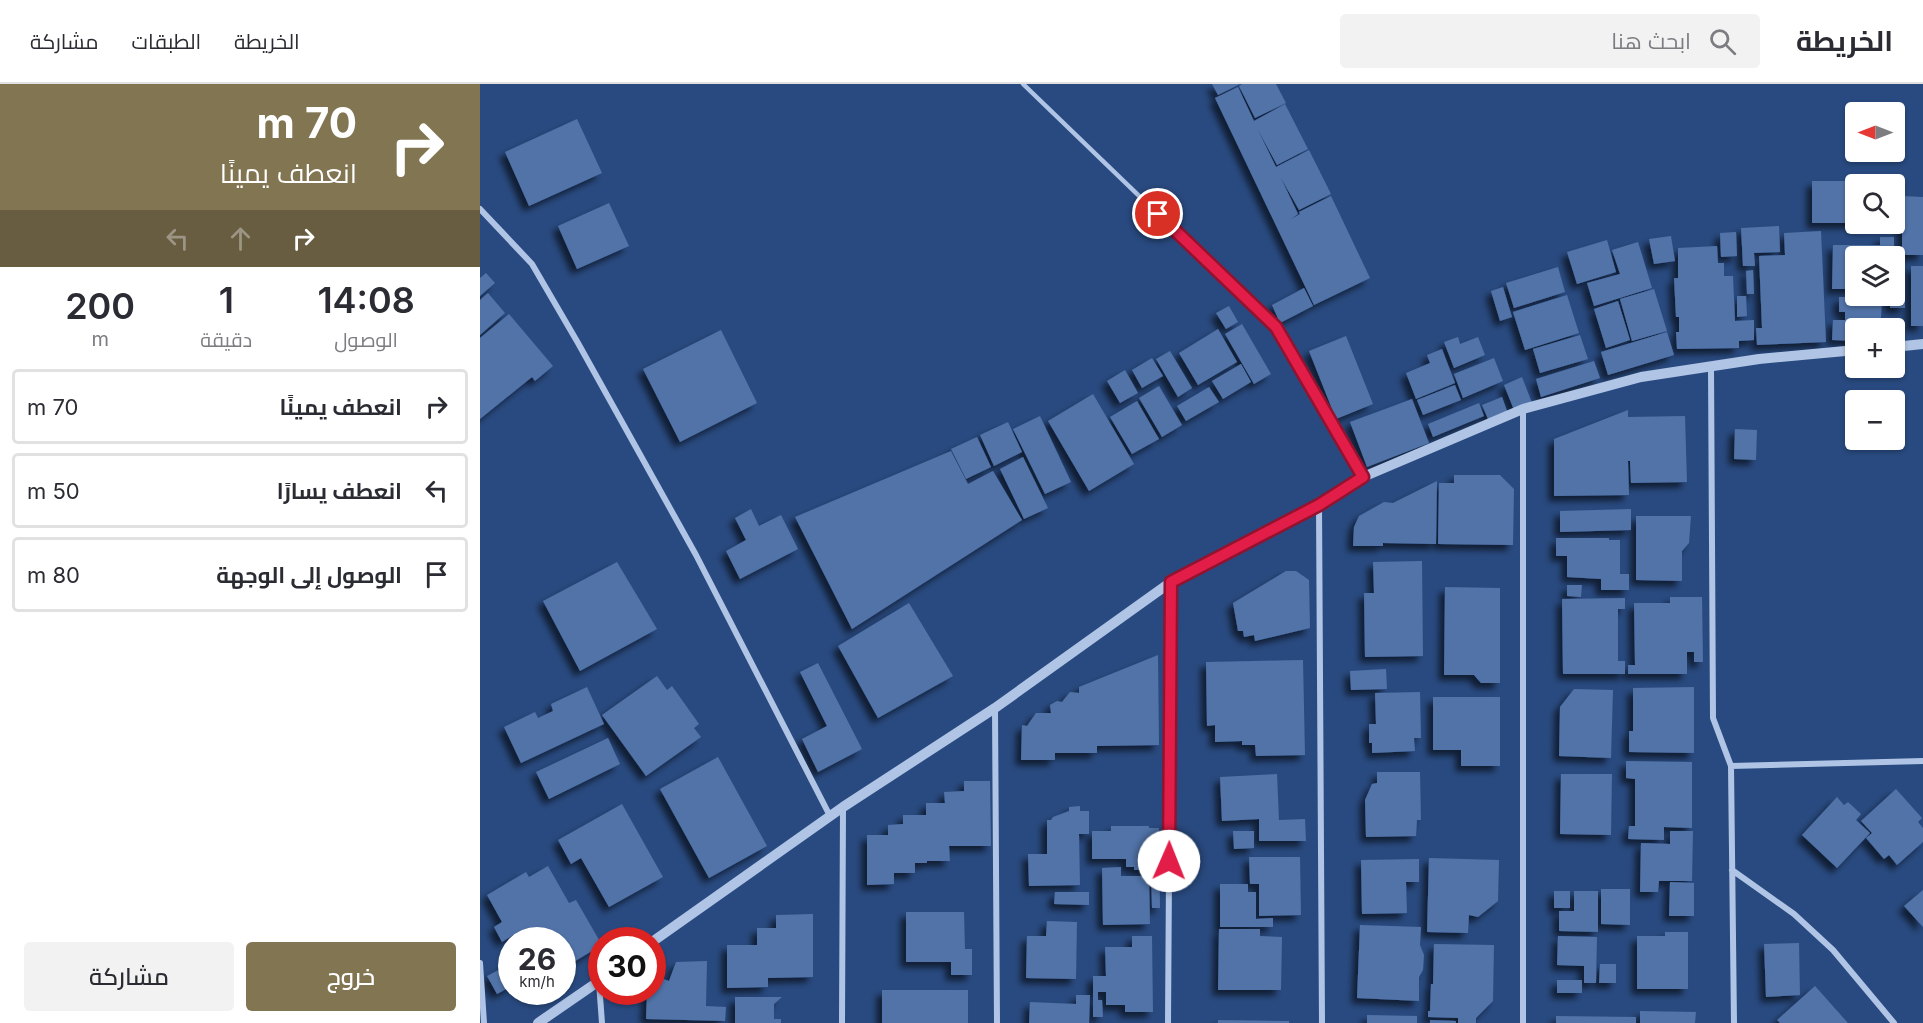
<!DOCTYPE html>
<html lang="ar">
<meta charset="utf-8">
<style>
:root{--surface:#fff;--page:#f2f2f3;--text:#2b2b33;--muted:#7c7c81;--line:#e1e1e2;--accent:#827552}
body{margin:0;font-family:Inter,Cairo,sans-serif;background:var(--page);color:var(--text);direction:rtl;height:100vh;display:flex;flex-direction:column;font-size:22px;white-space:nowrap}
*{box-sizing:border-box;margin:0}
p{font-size:20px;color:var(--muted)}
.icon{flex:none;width:33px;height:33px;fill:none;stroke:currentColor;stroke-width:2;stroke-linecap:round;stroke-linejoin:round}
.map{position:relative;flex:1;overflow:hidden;direction:ltr}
.panel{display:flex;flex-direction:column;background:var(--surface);width:480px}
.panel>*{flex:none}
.banner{background:#827552;color:#fff;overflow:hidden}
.needle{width:39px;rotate:270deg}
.controls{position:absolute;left:1365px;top:18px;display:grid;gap:12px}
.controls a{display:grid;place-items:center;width:60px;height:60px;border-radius:6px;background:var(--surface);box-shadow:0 2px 4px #0004;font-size:30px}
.speed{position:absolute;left:18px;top:843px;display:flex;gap:12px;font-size:30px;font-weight:700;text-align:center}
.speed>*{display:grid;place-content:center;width:78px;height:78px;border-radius:50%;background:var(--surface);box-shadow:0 2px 4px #0004;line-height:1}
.speed small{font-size:15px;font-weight:400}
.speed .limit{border:9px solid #d22;background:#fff;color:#111}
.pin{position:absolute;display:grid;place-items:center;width:51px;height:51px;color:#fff;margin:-26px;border:3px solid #fff;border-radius:50%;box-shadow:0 2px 6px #0007}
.me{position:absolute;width:66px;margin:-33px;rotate:1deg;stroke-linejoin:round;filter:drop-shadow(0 0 4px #0008)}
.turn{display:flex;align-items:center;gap:21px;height:126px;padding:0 24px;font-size:27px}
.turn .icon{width:78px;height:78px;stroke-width:2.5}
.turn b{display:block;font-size:42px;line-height:51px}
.lanes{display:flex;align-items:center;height:57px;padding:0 24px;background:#0003;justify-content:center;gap:30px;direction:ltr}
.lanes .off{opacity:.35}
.eta{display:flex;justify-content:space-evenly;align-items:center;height:102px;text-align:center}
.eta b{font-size:36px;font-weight:600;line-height:42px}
.primary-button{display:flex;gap:12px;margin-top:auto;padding:12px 24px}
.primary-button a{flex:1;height:69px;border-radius:6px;background:var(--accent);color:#fff;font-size:24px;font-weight:600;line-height:69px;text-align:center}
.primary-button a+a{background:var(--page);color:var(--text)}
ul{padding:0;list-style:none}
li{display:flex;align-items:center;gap:18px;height:75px;margin:0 12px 9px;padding:0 12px;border:3px solid var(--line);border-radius:6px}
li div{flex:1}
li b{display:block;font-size:22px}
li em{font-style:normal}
header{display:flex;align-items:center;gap:36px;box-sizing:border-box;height:84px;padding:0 30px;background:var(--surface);border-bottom:2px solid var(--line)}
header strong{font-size:28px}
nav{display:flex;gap:33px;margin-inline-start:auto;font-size:21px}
.search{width:420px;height:54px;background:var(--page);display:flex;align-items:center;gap:15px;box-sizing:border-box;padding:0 21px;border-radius:6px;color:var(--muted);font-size:22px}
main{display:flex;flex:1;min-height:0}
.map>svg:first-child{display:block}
.building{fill:#5173a8;filter:url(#shadow)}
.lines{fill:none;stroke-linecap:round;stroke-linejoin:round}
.service{stroke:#b0c5e5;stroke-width:4.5}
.minor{stroke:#b0c5e5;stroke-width:6}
.tertiary{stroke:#b0c5e5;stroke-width:10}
.route-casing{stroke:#92132f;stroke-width:15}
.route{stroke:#e11d48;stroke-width:10}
</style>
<header>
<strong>الخريطة</strong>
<div class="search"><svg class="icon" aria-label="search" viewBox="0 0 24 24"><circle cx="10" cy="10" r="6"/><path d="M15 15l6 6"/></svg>ابحث هنا</div>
<nav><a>الخريطة</a><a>الطبقات</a><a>مشاركة</a></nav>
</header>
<main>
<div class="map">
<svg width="1443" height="939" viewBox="0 0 1443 939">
<defs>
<filter id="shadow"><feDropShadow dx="-5.5" dy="5.5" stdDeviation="3" flood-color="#0009"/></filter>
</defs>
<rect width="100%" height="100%" fill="#294a80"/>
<path class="building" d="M732 0H760L738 11Z
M762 0H796L806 19 775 34 759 2Z
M758 3 774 37 805 20 828 65 797 81 778 46 796 83 829 66 851 110 819 126 801 94 818 130 811 135 820 130 819 128 851 112 890 194 834 221 735 14Z
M97 35 122 89 49 122 25 68Z
M1332 97H1388V100H1376V139H1332Z
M1422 112 1443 113V171H1422Z
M129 119 149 162 97 185 78 142Z
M1299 142 1300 168 1274 169 1275 182H1263L1261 144Z
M1341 147 1346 258 1277 261 1276 244H1282L1279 172 1305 171 1304 149Z
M1256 148 1257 172 1241 173 1240 149Z
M1191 152 1195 177 1174 180 1169 155Z
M1400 153H1414V172H1376V205H1352L1353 161H1400Z
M1127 156 1136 188 1097 200 1087 168Z
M1158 158 1172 204 1114 222 1107 199 1140 190 1132 166Z
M1237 162 1238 179H1244V192H1253L1255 237 1274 236V256L1259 257V264L1197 265 1196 248H1199V233H1196L1194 194H1198V164Z
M1431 182H1443V242H1431Z
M1078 183 1085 208 1034 224 1026 199Z
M1273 186 1274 210H1267L1266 187Z
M6 189 15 199 0 212V194Z
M1414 199H1425V224H1410V212H1414Z
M1023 203 1032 233 1020 237 1011 207Z
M824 204 833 222 800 239 792 221Z
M1174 205 1187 247 1152 257 1140 215Z
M8 209 25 229 0 251V216Z
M1087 211 1099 249 1045 266 1033 228Z
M1257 212H1266L1267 232 1257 233Z
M1394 212H1402L1401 234H1408V244H1376V257L1352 256 1353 236H1365V228H1359V213H1394Z
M1138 217 1150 256 1126 264 1114 225Z
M749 222 758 238 746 245 736 229Z
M29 230 73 282 55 297 52 293 0 335V254Z
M1413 238H1425V256H1414Z
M762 240 791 290 774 300 745 250Z
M738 245 757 278 718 301 699 269Z
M241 246 277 319 200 358 163 285Z
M1187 248 1194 271 1128 291 1121 268Z
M1100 251 1108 275 1060 289 1053 265Z
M866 252 893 320 856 335 829 267Z
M978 253 980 260 998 253 1005 271 974 284 964 258Z
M962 265 975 299 936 315 926 289 950 279 947 271Z
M690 267 712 304 698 313 676 275Z
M672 274 683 292 662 304 652 286Z
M1014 274 1023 297 983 314 974 290Z
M1114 277 1120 294 1061 313 1056 295Z
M761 280 771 298 743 315 732 297Z
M645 286 658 309 640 319 627 297Z
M1042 293 1052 319 1034 326 1024 301Z
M975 301 981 316 943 331 937 316Z
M679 302 702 341 682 353 659 314Z
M729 303 739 318 706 337 697 322Z
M613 310 654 380 609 407 568 337Z
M1022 313 1027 327 1008 335 1002 321Z
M932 315 949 359 887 383 870 338Z
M657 317 679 355 652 370 630 333Z
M999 319 1004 332 953 353 948 340Z
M1148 326V333L1205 332 1207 398 1151 399 1150 377H1148L1149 411 1074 412V355Z
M560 332 591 398 565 410 533 345Z
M528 338 542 368 514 382 500 351Z
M1255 345 1277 346 1276 376 1254 375Z
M497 353 511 383 486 395 471 365Z
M471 367 488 400 513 387 542 436 372 545 315 433Z
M543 373 568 424 544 435 520 385Z
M974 391H1020L1034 405 1033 461 958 460 959 399H974Z
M957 397 956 460 903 459V462H873L874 443 879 432 904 418 913 419Z
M271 425 279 442 301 431 318 465 260 495 246 467 266 456 255 434Z
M1151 425V446L1080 448V427Z
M1156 432H1211L1209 459 1202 467V497L1156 496Z
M1076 454H1129V456H1140V490H1149V506H1121V495L1087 493V472H1076Z
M942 477 943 572 885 573 884 509H894L893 478Z
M137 478 177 545 100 587 63 517Z
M806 487H816L829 496 830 544 775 557 774 551 764 553 763 547H758L753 519Z
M1087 501H1102L1101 513 1087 512Z
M965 503 1020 504V599H1001L994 591H964Z
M1190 513H1222L1223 578H1214V568H1207V590H1148V581H1155L1154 519H1190Z
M1145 514V525H1138V577H1145V590H1083L1082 515Z
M429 519 473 592 398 634 358 562Z
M678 571 679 661 617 662V669H575V676H541L542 641 547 642 556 629H571L570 621 577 617 582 618 590 608 599 609V603Z
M823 576 825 671 776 672 775 661H762V657L735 658V641L727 642 726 578Z
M338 579 382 665 338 688 322 655 347 642 320 588Z
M906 585 907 605 871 606 870 587Z
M177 592 187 606 192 602 219 640 214 644 221 653 166 692 122 631Z
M107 603 124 640 41 679 24 643 55 628 58 634 73 627 71 620Z
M1214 603V669L1149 668V647H1153V604Z
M1094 605 1133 606 1131 674 1079 672 1080 623Z
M940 608 941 654H934L935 667 892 669V659H889V640H896L895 609Z
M953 613H1020V682H981V666H953Z
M128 654 140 680 69 715 56 688Z
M238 673 287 762 229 794 180 705Z
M1146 677 1212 678V744L1184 743V756L1148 755 1149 742H1155V695L1146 694Z
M897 688H940L941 736H937L936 752 886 753 885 716 892 700 897 699Z
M797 690 799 736 825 735 826 757H779V735L742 737 740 693Z
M1081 690H1132L1131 751 1080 750Z
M484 697H510L511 762H469L470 777H447V779H435V789H414V800L387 801V751H408V741L423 740V731H446V719H465L464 708 484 707Z
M1416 705 1442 734 1438 738 1443 744V758L1417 781 1409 771 1404 775 1386 754 1392 749 1381 737Z
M1357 713 1364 721 1368 718 1381 730 1376 736 1390 749 1357 784 1322 751Z
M142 720 183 793 129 823 101 774 91 780 78 756Z
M600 722V727H609V750H599L600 801 549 802 548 770H567V736H571L573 733 589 727V723Z
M631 742H669V744H679L680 824H672L671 786H654V783H646V775H612V747H631Z
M753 747H774V764L754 765Z
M1190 747H1213L1212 797H1179L1178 808H1160L1161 759 1190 760Z
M769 773H820L821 831 779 832V800H770Z
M949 774 1019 776 1018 817 998 833 989 831 988 849 947 848Z
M939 775V798H926L927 829 882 830 881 776Z
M68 782 89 819 96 816 122 861 82 885V856H43L38 848 22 858 14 843 22 838 7 811 46 788 49 793Z
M641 783V792H669L670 840 623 841 622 784Z
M1190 798 1214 799V832H1189Z
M740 800H768V808H776V835L793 834V843H740Z
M1121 805H1150V841L1121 840Z
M1443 806V843L1424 822Z
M1074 807H1090V824H1074Z
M1094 807H1118V848L1079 847V827H1094Z
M575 808H609V821L574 820Z
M426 828H484L485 865H492V891H471V878H426Z
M333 830V893L288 894V903L247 904V861H277V844H296V831Z
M567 837 597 838 596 895 546 894 547 852H566Z
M880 841 941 843 940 861 944 871 943 886 939 893V917L877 914Z
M739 845H780V852L802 853 801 906H738Z
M1185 848H1208V905H1157V852H1185Z
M652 852H672L673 928H645V921H626V908H618V916H622L623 933H613V892H626L625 863H652Z
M1078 852 1117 853 1116 899H1104V882L1077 881Z
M1319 859 1320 911 1286 913 1284 860Z
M954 860 1014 861 1013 917 996 934V939H978V934L948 933V927H950L951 900H953Z
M227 877 226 922 246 923 245 937 166 935 167 908H172V891L189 897 196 878Z
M32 879V902L17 910 7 892Z
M1120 880H1136V899H1119Z
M1077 896H1102V909H1077Z
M1335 902 1368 939H1300L1297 936Z
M402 906H488V939H402Z
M596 911H610L609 939H549L550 918 596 920Z
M255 913H302L294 920V935H301V939H255Z
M1160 927 1216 928 1215 939H1160Z
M887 931 937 932V939H887Z
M1076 932 1156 933V939H1076Z
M738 936 809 937V939H738Z
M950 936 976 937V939H950Z"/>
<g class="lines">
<path class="service" d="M543 0 796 244 883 393"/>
<path class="minor" d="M0 125 52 180 98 259 216 471 350 732
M1231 283 1233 634 1251 682
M839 421 842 939
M515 625 517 939
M1252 786 1314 830 1353 866 1414 939
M0 879 4 939
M119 898 122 939
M362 939 363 724
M688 939 691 499
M1043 939V325
M1254 939 1251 682 1443 677"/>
<path class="tertiary" d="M1414 263 1443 260
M172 858 363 723 515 624 691 498 839 421 883 393 1043 325 1161 293 1279 275 1376 266
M58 939 122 895"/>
</g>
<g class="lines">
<g class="route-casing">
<path id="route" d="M678 130 796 243 883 393 839 421 691 498 689 777"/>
</g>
<use href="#route" class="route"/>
</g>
</svg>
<div class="controls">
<a><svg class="needle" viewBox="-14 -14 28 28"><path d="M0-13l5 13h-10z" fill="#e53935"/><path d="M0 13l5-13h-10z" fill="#7c7c81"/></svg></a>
<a><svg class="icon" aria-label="search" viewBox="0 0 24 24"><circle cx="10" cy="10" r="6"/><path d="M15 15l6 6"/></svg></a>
<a><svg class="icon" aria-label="layers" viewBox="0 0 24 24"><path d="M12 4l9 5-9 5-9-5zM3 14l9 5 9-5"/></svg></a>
<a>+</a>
<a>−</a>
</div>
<div class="speed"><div>26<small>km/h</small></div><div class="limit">30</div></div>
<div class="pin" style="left:678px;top:130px;background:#d93025"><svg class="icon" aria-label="arrive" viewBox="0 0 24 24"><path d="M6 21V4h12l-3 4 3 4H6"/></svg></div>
<svg class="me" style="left:689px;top:777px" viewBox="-20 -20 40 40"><circle r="19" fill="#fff"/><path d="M0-13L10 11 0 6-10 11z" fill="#e11d48"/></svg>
</div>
<section class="panel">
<div class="banner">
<div class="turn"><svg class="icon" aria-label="right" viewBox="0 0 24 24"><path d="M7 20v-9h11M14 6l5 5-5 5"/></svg><div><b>70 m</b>انعطف يمينًا</div></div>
<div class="lanes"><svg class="icon off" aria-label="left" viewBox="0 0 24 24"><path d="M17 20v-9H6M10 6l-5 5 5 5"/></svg><svg class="icon off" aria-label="ahead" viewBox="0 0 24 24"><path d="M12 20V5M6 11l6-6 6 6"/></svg><svg class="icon" aria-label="right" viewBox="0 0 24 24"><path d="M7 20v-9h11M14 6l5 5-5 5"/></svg></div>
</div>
<div class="eta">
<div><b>14:08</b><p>الوصول</p></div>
<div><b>1</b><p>دقيقة</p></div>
<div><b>200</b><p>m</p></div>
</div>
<ul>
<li><svg class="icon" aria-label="right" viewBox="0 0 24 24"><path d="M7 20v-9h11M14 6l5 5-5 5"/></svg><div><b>انعطف يمينًا</b></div><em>70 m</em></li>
<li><svg class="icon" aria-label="left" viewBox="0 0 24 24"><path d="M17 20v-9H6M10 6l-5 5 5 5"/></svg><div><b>انعطف يسارًا</b></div><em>50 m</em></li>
<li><svg class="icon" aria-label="arrive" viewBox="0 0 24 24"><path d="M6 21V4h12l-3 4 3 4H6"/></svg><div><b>الوصول إلى الوجهة</b></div><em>80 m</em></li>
</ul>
<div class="primary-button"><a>خروج</a><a>مشاركة</a></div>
</section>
</main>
